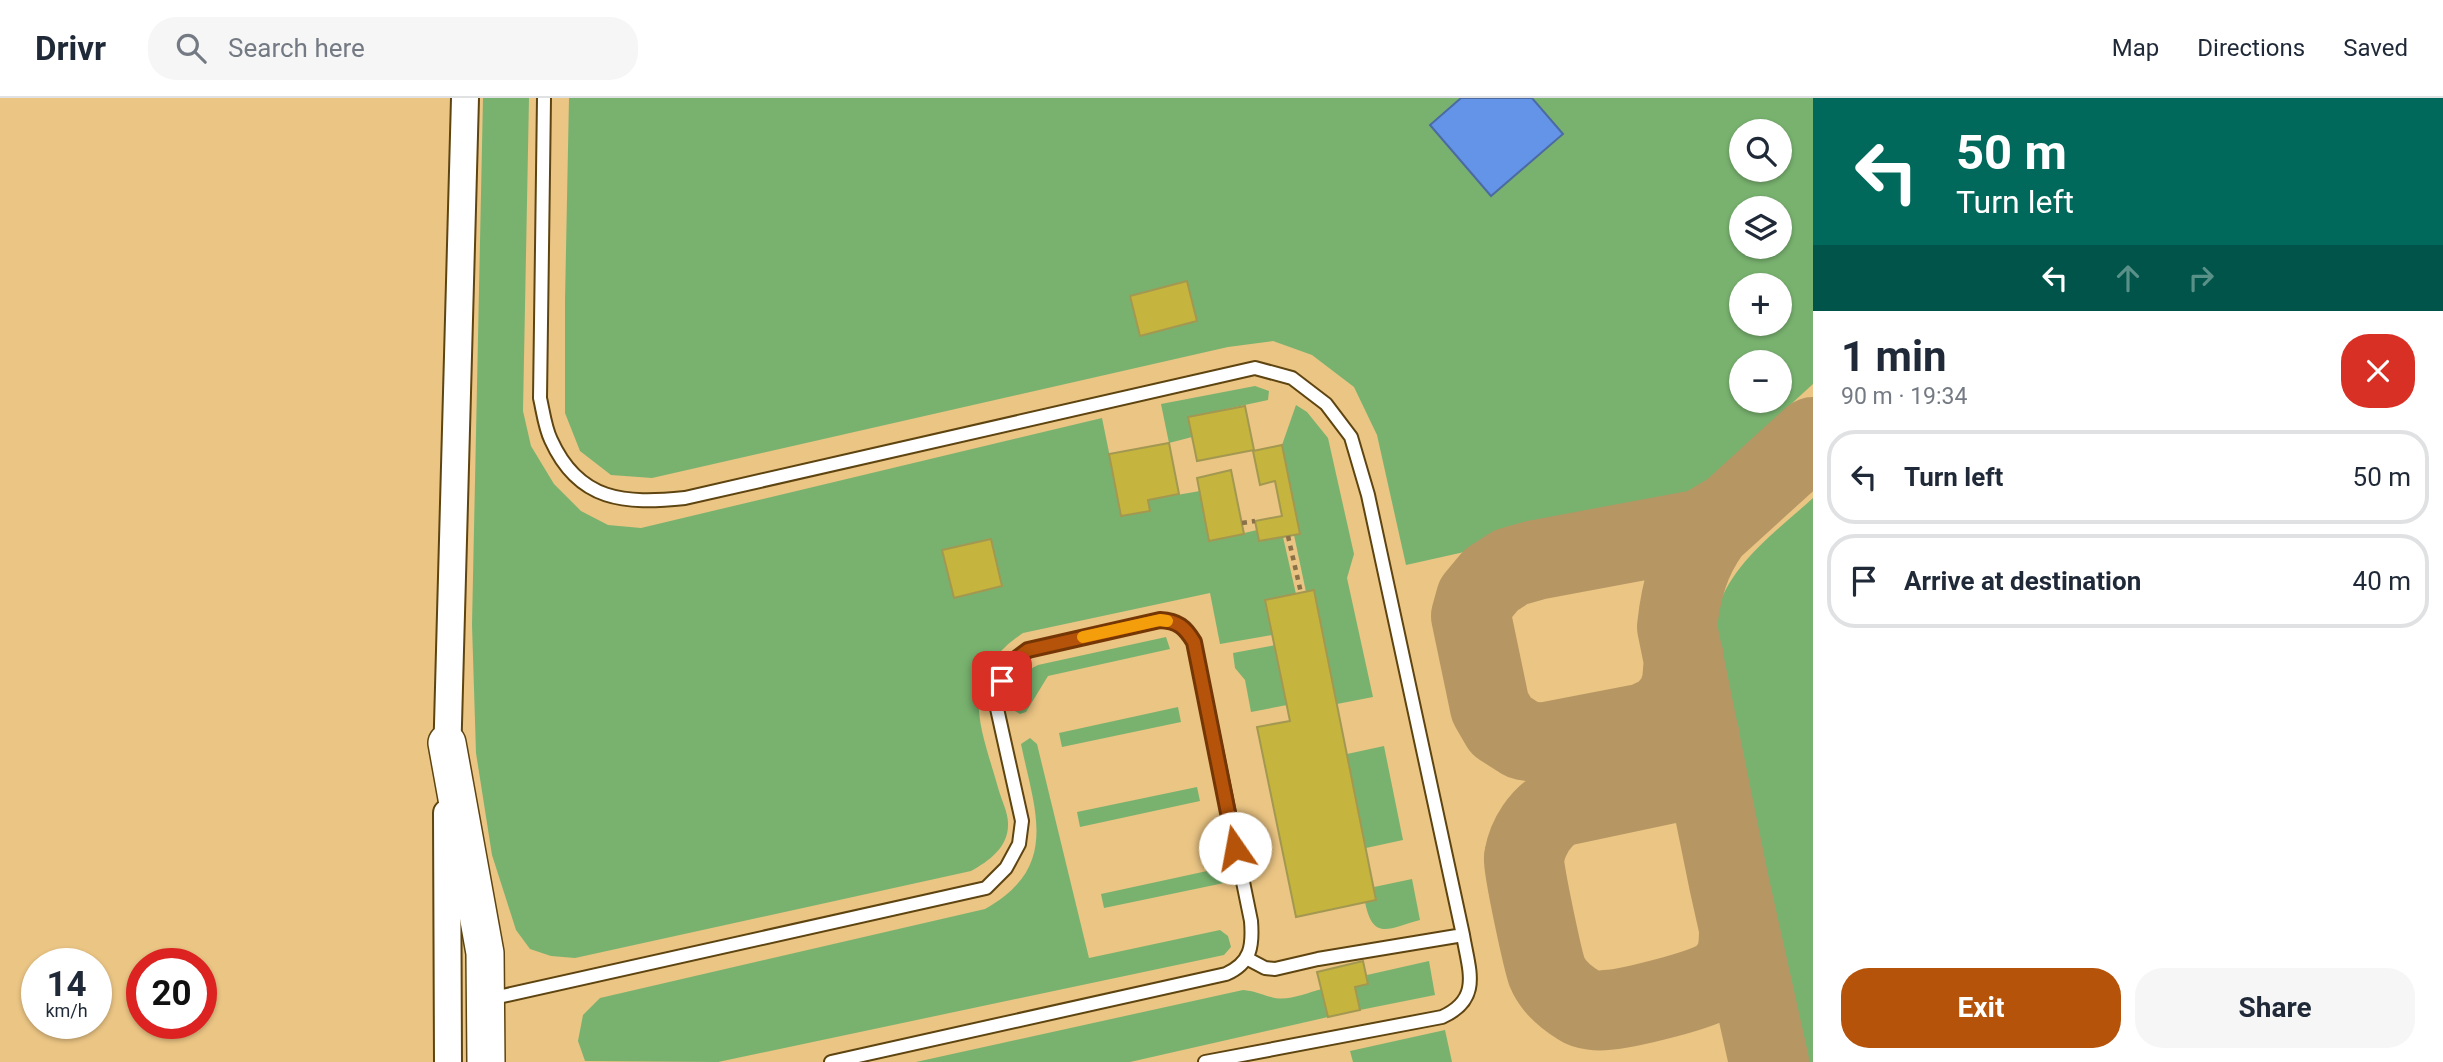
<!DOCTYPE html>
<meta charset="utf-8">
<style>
:root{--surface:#fff;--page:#f6f6f7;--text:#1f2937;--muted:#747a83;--line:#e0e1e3;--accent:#b45309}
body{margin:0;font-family:Roboto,sans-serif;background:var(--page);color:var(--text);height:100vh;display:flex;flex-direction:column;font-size:26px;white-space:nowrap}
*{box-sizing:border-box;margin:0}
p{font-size:23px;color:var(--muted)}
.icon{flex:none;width:38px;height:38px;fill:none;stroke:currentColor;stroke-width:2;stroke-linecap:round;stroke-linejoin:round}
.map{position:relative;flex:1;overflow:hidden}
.details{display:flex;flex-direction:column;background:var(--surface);width:630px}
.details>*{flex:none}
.banner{background:#00695c;color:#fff;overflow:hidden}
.fabs{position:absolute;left:1729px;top:21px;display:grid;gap:14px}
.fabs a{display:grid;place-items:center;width:63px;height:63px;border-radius:50%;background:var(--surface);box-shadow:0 2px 5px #0004;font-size:35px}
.speed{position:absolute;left:21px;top:850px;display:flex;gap:14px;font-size:35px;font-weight:700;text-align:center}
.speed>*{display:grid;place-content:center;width:91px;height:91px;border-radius:50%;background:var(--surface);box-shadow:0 2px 5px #0004;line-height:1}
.speed small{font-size:18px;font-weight:400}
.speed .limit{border:10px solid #d22;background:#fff;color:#111}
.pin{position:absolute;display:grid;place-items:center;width:60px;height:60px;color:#fff;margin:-30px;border-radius:14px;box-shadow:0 4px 10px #0006}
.me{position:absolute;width:77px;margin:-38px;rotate:348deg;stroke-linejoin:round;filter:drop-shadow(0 0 5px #0008)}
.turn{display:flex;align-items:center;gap:24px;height:147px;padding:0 28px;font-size:32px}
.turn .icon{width:91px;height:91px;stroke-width:2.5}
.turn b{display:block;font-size:49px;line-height:60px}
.lanes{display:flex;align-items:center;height:66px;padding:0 28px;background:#0003;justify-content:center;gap:35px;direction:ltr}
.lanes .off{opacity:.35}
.round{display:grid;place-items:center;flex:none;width:74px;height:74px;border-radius:28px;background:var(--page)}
.head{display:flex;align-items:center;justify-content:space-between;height:119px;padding:0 28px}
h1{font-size:42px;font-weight:700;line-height:52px}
.action{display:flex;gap:14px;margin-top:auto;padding:14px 28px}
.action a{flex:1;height:80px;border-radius:28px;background:var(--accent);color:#fff;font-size:28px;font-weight:700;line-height:80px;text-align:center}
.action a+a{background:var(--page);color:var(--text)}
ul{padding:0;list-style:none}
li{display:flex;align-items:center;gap:21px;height:94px;margin:0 14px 10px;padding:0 14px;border:4px solid var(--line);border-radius:28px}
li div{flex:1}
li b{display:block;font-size:26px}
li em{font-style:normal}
header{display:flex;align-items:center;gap:42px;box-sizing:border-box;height:98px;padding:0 35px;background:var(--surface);border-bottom:2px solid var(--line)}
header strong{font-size:33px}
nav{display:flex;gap:38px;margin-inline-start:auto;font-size:24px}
.search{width:490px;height:63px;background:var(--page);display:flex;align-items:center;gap:18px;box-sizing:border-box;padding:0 24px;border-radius:28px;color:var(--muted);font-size:26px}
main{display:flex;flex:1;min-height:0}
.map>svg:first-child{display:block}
.green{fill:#79b26f;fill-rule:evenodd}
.water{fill:#6394e8;stroke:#4c6ba2;stroke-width:2}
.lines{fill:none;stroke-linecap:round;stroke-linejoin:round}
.taxiway{stroke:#b69663;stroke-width:80}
.building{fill:#c5b43d;stroke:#a39851;stroke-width:2}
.lane-casing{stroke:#5e4410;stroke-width:16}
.street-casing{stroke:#5e4410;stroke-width:30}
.secondary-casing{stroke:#5e4410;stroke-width:40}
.path{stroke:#8a7148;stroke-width:4.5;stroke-dasharray:5 5;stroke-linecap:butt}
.lane{stroke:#fff;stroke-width:12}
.street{stroke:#fff;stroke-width:26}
.secondary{stroke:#fff;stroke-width:37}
.route-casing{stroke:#753606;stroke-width:18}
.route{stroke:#b45309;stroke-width:12}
.slow{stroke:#f59e0b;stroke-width:12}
</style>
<header>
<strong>Drivr</strong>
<div class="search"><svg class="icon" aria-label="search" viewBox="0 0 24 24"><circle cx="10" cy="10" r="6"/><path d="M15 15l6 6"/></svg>Search here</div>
<nav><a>Map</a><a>Directions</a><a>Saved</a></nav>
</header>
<main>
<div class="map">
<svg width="1813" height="964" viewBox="0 0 1813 964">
<rect width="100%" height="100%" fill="#ebc584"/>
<path class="green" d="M483 0H529L523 313 531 348 554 386 581 413 608 427 641 430 1102 320 1122 418 1150 413 1148 402 1200 393 1210 443 1257 432 1259 443 1283 439 1296 496 1272 537 1220 546 1210 495 1023 535C955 581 981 628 999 693 1002 703 1008 715 1008 725 1009 749 989 763 971 773L575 860 551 858 530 851 516 832 492 757 476 655 472 527Z
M569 0H1813V286L1683 405 1406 467 1377 337 1354 289 1312 257 1273 243 1228 249 652 380 611 377 580 353 565 315V203ZM1741 33H1780V72H1741ZM1741 110H1780V149H1741ZM1741 187H1780V226H1741ZM1741 264H1780V303H1741Z
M1255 288 1269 293 1268 302 1189 319 1192 339 1169 345 1161 306Z
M1296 307 1307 314 1328 340 1354 456 1347 480 1373 599 1337 606 1314 492 1306 494 1294 437 1300 435 1282 347Z
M1813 400V964H1804L1718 567C1717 552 1713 533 1716 518 1727 468 1777 433 1813 400Z
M1166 539 1170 551 1048 578 1026 614 1020 616 1013 612C1010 590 1019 576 1038 567Z
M1276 547 1287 607 1251 614 1245 582 1235 570 1233 555Z
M1178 609 1181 624 1062 649 1059 635Z
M1030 640 1037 646 1089 860 1220 832 1228 838 1231 849 1224 857 718 964 585 963 578 943 583 917 600 900 985 811C1060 769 1035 714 1021 646Z
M1384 648 1403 742 1366 750 1347 656Z
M1197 689 1200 703 1080 729 1077 714Z
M1221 770 1224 785 1104 810 1101 796Z
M1412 781 1420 822C1389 830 1373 844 1365 804L1376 801 1374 789Z
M1429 863 1435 897 1360 912 1355 889 1368 886 1367 877Z
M1322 891 1328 919 1130 964H916L1243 892C1254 893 1260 896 1271 899 1287 904 1306 895 1322 891Z
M1445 932 1452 964H1353L1350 953Z"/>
<path class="water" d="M1461 0H1532L1563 36 1491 98 1430 27Z"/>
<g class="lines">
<path class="taxiway" d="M1684 560 1682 585 1677 600 1664 616 1645 625 1541 645 1523 642 1501 628 1490 609 1471 518 1476 500 1491 482 1511 469 1536 462 1702 431 1729 415
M1700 639C1699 660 1697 674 1676 684L1558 709C1540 720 1528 738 1524 759 1522 767 1543 863 1547 874 1553 889 1567 900 1580 908 1586 912 1598 913 1606 912 1626 911 1710 891 1722 879 1738 863 1739 852 1739 831
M1769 964 1729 785 1677 529C1681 492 1689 462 1711 432L1813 339"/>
</g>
<path class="building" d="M1187 183 1197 223 1140 238 1130 198Z
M1245 308 1254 352 1197 363 1188 319Z
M1169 345 1179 396 1148 402 1150 413 1121 418 1109 356Z
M1282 347 1300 436 1259 443 1255 423 1282 418 1275 383 1260 387 1253 353Z
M1231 372 1244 436 1209 443 1197 380Z
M991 441 1002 488 954 500 942 452Z
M1314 492 1376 802 1296 819 1257 629 1290 623 1265 502Z
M1363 863 1368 886 1355 889 1360 912 1328 919 1317 874Z"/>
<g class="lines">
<g class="lane-casing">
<path id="lane" d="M544 0 540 300C543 313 545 330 551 342 579 404 625 406 685 400L1255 270 1292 280 1326 306 1351 339 1368 397 1463 837C1469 873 1482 901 1442 919L1205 964
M1248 861 1265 870 1275 871 1318 861 1463 837
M489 901 986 790 1006 770 1019 746 1022 723 996 606 1002 583 1012 564 1028 552 1160 522C1178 523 1185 529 1194 544L1251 823C1253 848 1251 865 1226 876L831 964"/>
</g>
<g class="street-casing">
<path id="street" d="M447 663 465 0
M447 715 448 964"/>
</g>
<g class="secondary-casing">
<path id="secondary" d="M447 645 485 855 486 964"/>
</g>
<path class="path" d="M1242 425 1255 423
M1288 438 1301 495"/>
<use href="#lane" class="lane"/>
<use href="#street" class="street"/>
<use href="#secondary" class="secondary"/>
</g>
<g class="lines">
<g class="route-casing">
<path id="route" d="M1002 583 1012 564 1028 552 1160 522C1178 523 1185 529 1194 544L1235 750"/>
</g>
<use href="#route" class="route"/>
<path class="slow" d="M1083 539 1160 522 1167 523"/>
</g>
</svg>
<div class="fabs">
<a><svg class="icon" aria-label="search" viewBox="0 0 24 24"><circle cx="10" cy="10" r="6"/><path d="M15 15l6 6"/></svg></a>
<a><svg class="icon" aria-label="layers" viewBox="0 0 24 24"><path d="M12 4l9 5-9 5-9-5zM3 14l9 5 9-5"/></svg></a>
<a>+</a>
<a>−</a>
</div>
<div class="speed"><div>14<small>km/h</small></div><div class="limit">20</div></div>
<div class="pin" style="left:1002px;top:583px;background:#d93025"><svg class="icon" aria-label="arrive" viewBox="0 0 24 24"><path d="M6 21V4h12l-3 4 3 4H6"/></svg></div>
<svg class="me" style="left:1235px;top:750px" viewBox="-20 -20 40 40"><circle r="19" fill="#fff"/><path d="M0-13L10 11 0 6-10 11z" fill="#b45309"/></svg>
</div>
<section class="details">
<div class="banner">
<div class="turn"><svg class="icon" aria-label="left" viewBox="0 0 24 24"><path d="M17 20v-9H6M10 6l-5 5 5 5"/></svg><div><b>50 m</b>Turn left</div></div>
<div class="lanes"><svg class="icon" aria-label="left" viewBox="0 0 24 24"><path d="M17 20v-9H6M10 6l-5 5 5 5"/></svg><svg class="icon off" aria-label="ahead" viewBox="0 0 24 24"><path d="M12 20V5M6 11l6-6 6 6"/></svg><svg class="icon off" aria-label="right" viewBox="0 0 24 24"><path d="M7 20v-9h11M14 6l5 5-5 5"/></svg></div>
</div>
<div class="head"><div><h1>1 min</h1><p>90 m · 19:34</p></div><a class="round" style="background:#d93025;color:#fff"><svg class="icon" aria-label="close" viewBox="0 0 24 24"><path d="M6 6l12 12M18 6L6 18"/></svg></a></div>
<ul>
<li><svg class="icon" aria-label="left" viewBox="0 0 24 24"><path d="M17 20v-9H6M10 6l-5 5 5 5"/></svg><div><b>Turn left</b></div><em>50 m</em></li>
<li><svg class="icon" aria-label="arrive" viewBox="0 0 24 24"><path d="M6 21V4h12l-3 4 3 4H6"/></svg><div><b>Arrive at destination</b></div><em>40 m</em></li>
</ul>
<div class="action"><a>Exit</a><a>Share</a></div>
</section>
</main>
